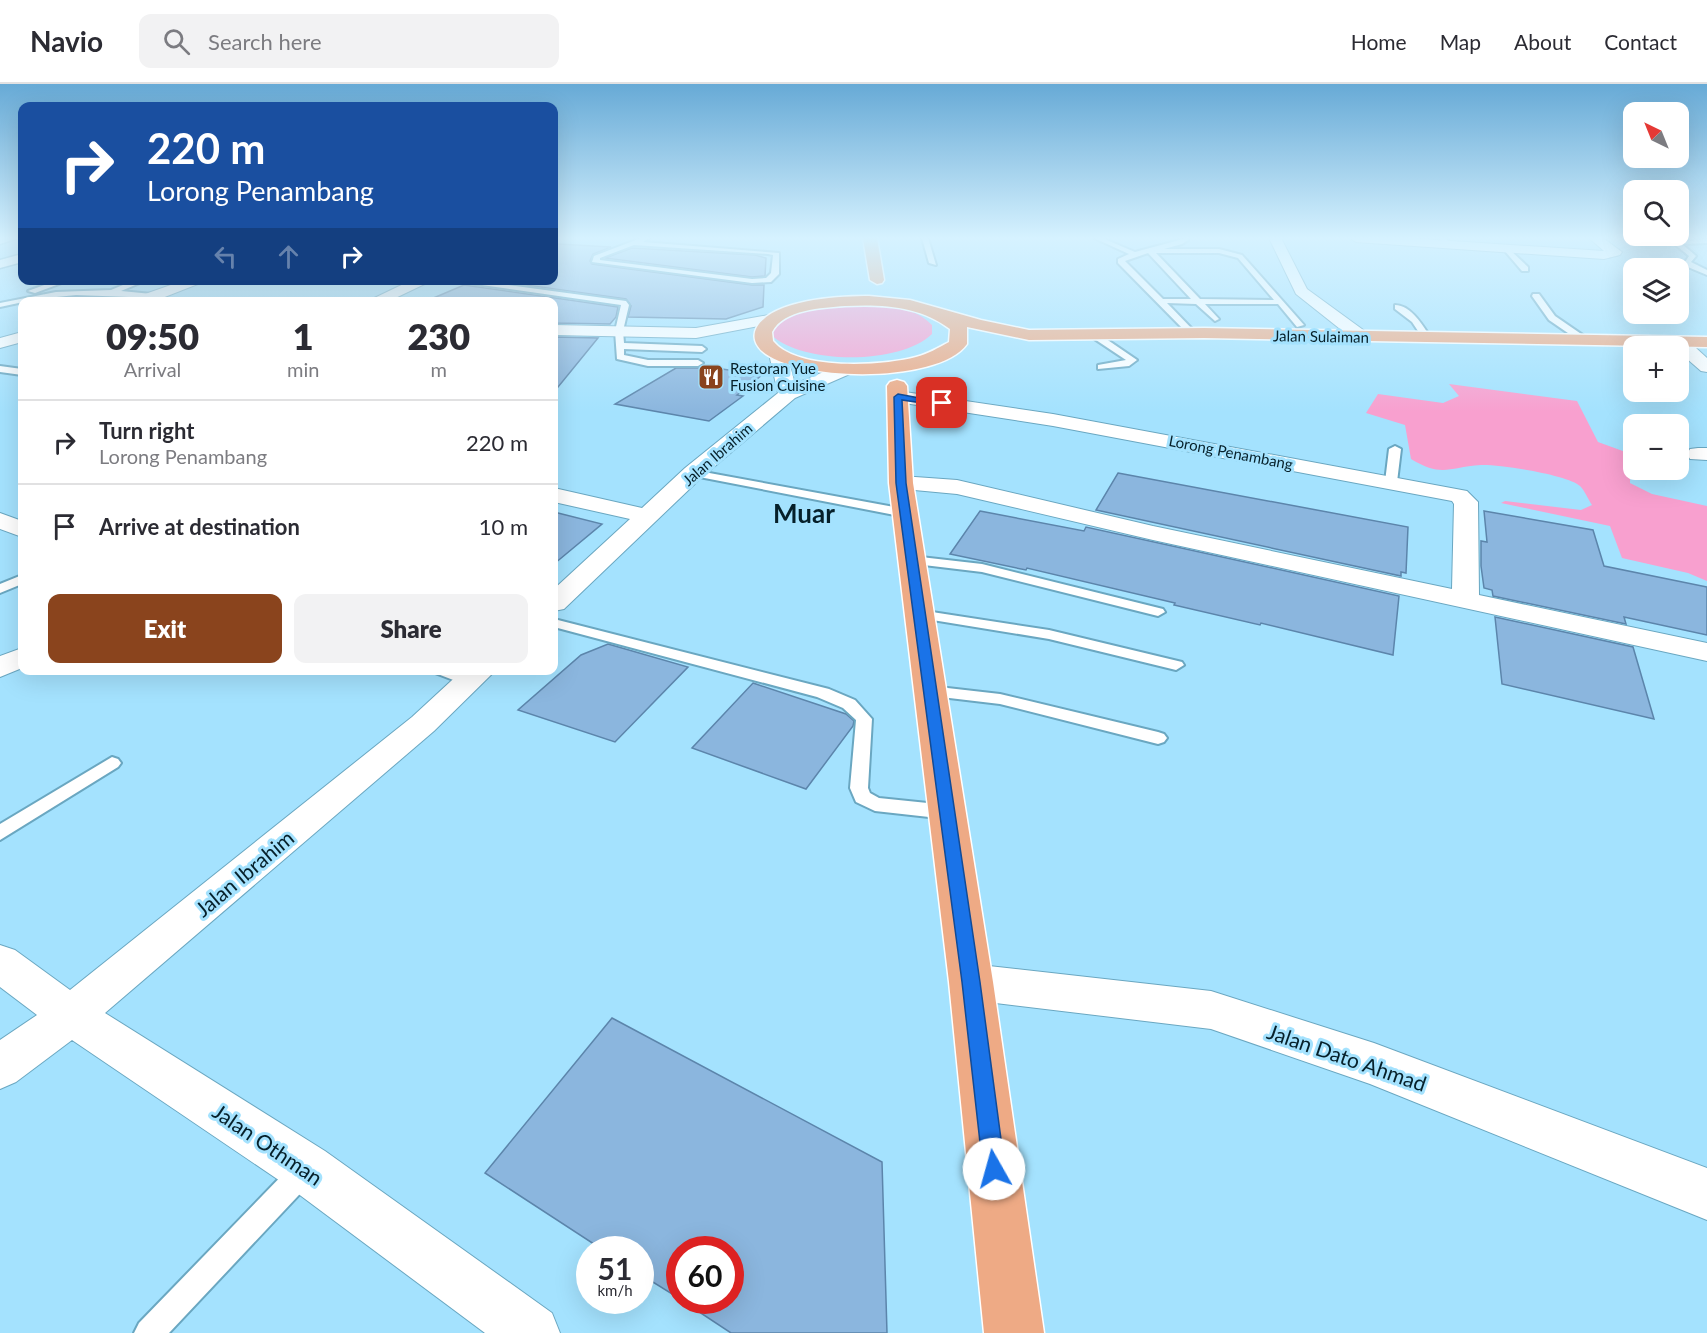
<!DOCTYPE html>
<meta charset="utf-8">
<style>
:root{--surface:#fff;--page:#f2f2f3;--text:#2b2b33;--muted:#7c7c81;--line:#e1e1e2;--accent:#8a441d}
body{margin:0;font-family:Lato,sans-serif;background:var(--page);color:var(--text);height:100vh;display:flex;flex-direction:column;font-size:22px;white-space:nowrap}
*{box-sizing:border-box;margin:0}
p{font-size:20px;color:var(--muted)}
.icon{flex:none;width:33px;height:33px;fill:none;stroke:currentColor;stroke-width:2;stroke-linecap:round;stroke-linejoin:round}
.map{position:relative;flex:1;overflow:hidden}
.panel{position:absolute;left:18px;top:213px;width:540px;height:378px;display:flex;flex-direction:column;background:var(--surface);border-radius:12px;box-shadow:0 6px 24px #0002}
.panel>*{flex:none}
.top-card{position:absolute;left:18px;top:18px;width:540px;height:183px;border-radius:12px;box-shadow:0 6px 24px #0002;background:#1a4fa0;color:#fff;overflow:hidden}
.needle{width:39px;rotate:317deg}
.fabs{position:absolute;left:1623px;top:18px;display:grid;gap:12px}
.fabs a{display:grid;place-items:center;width:66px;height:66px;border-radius:12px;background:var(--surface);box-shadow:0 6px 24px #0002;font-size:30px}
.speed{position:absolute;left:576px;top:1152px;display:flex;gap:12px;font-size:30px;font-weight:700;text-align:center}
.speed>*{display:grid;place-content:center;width:78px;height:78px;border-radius:50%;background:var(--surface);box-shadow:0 6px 24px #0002;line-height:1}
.speed small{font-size:15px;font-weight:400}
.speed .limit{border:9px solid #d22;background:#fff;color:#111}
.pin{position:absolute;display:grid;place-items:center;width:51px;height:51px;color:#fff;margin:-26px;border-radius:12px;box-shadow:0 3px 9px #0006}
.me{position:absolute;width:66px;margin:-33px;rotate:353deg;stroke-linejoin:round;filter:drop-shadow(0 0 4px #0008)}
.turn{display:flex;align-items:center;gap:21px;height:126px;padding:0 30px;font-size:27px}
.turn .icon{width:78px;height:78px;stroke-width:2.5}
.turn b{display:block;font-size:42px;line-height:51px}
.lanes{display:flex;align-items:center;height:57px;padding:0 30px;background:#0003;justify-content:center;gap:30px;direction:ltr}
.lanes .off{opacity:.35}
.eta{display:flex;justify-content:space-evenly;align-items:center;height:102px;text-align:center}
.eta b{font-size:36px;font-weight:800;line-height:42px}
.cta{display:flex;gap:12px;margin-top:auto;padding:12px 30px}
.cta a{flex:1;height:69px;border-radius:12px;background:var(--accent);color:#fff;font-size:24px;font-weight:800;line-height:69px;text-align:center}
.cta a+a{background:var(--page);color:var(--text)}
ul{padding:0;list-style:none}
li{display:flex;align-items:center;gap:18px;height:84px;padding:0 30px;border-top:2px solid var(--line)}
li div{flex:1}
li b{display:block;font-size:22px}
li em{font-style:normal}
header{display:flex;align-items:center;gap:36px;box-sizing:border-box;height:84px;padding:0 30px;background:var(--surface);border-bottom:2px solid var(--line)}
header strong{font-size:28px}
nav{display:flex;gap:33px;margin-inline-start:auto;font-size:21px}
.search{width:420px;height:54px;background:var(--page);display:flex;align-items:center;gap:15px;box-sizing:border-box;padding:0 21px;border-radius:12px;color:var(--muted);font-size:22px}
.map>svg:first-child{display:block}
.green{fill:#f8a0cf}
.building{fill:#8bb6de;stroke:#5c85ab;stroke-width:1.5}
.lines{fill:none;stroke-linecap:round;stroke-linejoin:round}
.service-casing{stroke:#6aa7c1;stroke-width:4}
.pedestrian-casing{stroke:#6aa7c1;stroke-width:3}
.minor-casing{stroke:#6aa7c1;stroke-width:2}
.tertiary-casing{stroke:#6aa7c1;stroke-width:3}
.primary-casing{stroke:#fff;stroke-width:3}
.service{fill:#fff;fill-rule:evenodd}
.pedestrian{fill:#fff;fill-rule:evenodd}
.minor{fill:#fff;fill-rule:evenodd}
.tertiary{fill:#fff;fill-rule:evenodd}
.primary{fill:#eeaa85;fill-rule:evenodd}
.route{fill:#1a73e8;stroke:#114b97;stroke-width:1.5}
.labels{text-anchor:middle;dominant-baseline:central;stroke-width:6;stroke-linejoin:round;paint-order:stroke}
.far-street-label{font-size:15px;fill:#06202a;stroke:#a4e2fe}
.far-poi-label{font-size:15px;fill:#06202a;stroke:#a4e2fe;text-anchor:start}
.near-street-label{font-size:21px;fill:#06202a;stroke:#a4e2fe}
.far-town-label{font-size:26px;font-weight:bold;fill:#06202a;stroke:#a4e2fe}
</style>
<header>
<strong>Navio</strong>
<div class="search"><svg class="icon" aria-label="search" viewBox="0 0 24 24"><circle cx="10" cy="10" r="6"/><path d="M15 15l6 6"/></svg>Search here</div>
<nav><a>Home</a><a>Map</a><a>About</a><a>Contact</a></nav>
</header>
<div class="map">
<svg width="1707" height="1249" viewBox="0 0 1707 1249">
<rect width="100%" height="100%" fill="#a4e2fe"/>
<path class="green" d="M843 219C873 221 910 218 932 241V250C900 281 802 281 770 250L781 232Z
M1449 300 1577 317 1598 358 1631 370 1630 399 1652 410 1707 422V497L1688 489 1622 474 1610 442 1501 419 1505 417 1581 426 1592 421C1588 415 1585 407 1580 402 1569 391 1498 380 1481 381 1448 383 1443 394 1411 375L1405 341 1366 329 1378 310 1443 319 1459 312Z"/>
<path class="building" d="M559 160 611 163 593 170 590 177 592 180 752 201H764L763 223 726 235 628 233 631 222 626 215 491 196H554V162Z
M632 164 755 171 766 174 765 192 752 193 605 174Z
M464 201 618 223 616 233 610 240 554 239V218H424Z
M554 253 598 254 554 308Z
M702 282 762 291 737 311 743 312 709 337 615 320 676 284H698Z
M1118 389 1408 443 1406 489 1401 488V492L1096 426Z
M980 427 1084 447 1086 443 1399 512 1393 571 1261 539 1260 541 1174 521 1175 519 1027 484 1026 486 950 470Z
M1484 427 1593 446 1604 482 1707 503V551L1624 533 1626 540 1493 512 1492 506 1484 504 1481 482V457L1487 458Z
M554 428 602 440 554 480Z
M1495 533 1633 563 1654 635 1502 600Z
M608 560 688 583 615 658 518 626 581 571Z
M753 599 846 630 854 637 853 642 806 705 692 664Z
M612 934 882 1078 887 1249H731L681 1216H730V1166H680V1215L640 1190V1166H603L485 1089Z"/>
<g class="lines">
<g class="service-casing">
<path id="service" d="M641 154H649L643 158 779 169V190L771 198 752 199 592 178 594 172ZM634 161 768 170 773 171 771 189 766 194 752 195 600 176V174Z
M922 154H928L936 181 929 179Z
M1094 154H1102L1135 168 1187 154 1188 156 1182 160 1164 165H1219L1242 171 1304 241 1297 243 1278 220H1205L1219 235 1215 237 1196 220 1167 219 1196 249 1189 251 1118 179V175L1129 170ZM1148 169 1191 215H1163L1125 177ZM1156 169H1219L1238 174 1274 216 1200 215Z
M1439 154H1445L1454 162 1449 163Z
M1707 155V159L1682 160 1696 172 1691 178 1707 186V191L1683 181 1689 172 1672 158Z
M1504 164H1508L1528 183V187H1522L1504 166Z
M58 196H70L35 209 28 207Z
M135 196H147L121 207 152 210 156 212 155 214 76 211 37 215 0 223V219L56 208 111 206Z
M447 196H471L626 217 629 221 623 247 624 259 702 262 706 265 702 268 624 265V271L648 276H698L703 279 698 282H648L617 275 615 247 621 221Z
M1533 210H1539L1555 232 1587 254V258H1581L1549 236 1532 212Z
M1395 221C1411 221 1423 242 1431 254L1430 256H1424L1412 238 1395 225Z
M1087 246H1093L1137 276 1129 282 1098 285V281L1126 276 1087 250Z
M0 282 22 285V291L0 288Z
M1395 362 1401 365 1397 398 1391 402 1385 398 1389 365Z
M693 386 905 425 911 429 905 433 689 391V387Z
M912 472 982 480 1163 525 1165 528 1158 532 982 488 907 479 905 476Z
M22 491V500L0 509V500Z
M919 526 1049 546 1182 578 1184 581 1176 586 1049 555 914 533 912 530Z
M554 535 829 605 855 616 872 635 868 704 870 709 879 714 947 721 954 723 956 728 954 733 947 735 875 727 856 718 850 704 856 636 843 624 817 613 554 543Z
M433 586C448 586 467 585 477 597L469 602 435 589Z
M930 602 1000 610 1158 648 1164 650 1167 654 1164 658 1158 660 1000 620 924 611 922 607Z
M112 673 118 675 121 679 118 683 0 756V740Z
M304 1074 313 1078 317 1087 313 1096 169 1249H134L139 1239 295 1078Z"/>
</g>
<g class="pedestrian-casing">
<path id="pedestrian" d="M0 154H18L0 160Z"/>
</g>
<g class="minor-casing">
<path id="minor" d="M1269 154H1281L1307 205 1366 248 1368 252 1366 256H1354L1296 210Z
M1350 154H1406L1604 167 1589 154H1603L1622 168 1620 171 1604 175 1356 158Z
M185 196H208L152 218H129L131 215Z
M412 196H433L387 218H366Z
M774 230 782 235 780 238 696 254 554 251V241L696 244Z
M22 248V258L0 264V254Z
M1679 253 1685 254 1707 274V288L1701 287 1678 267V262H1673L1671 258Z
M778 265 784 266 787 270 795 300 840 281H852L855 285 852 289 795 314 701 394 564 525 554 527V505L630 435 554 418V404L642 424 685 384 778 309 769 270 772 266Z
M898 307 1053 330 1467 407 1478 418 1479 511 1707 559V577L1153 456 957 410 893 404 890 399 893 394 901 392 957 396 1153 442 1452 505 1454 420 1452 417 1053 342 891 317 889 313 891 309Z
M1698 364H1707V376L1690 375 1687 370 1690 365Z
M0 429 22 437V453L0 445Z
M22 564V584L0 593V572Z
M463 586H496L434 647 105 929 325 1067 552 1229 560 1249H485L289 1103 72 956 16 998 0 1005V956L37 931 0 903V861L15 866 70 906 412 633Z
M971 880 1211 907 1374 959 1707 1084V1136L1370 1000 1211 945 971 916 956 911 950 898 956 885Z"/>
</g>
<g class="tertiary-casing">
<path id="tertiary" d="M22 170V178L0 184V176Z"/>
</g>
<g class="primary-casing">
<path id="primary" d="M863 154H877L884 196 882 199 877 200 870 196Z
M869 212 910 216 981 236 1029 246 1204 244 1707 253V263L1204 254 1029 256 967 243V260C939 300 797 298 762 267 755 260 752 252 757 243 774 215 839 212 869 212ZM845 222C882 220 920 222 950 245L949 258C938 264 928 270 916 273 882 282 797 287 773 257L772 248C784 225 822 224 845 222Z
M897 296 904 298 907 302 913 399 993 898 1044 1249H984L949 898 889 399 887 302 890 298Z"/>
</g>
<use href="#service" class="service"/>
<use href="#pedestrian" class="pedestrian"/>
<use href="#minor" class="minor"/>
<use href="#tertiary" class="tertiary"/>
<use href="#primary" class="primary"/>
</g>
<linearGradient id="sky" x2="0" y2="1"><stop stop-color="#67aad6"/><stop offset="0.47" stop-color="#d6f2ff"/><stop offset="1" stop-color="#d6f2ff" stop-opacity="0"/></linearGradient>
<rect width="1707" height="328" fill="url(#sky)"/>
<path class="route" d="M898 310 946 319 942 322 902 316 906 399 980 898 1005 1085 1002 1093 994 1096 986 1093 983 1085 962 898 896 399 894 313Z"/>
<defs>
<g id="restaurant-square" transform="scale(1.35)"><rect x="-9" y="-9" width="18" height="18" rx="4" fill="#8a441d" stroke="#a4e2fe"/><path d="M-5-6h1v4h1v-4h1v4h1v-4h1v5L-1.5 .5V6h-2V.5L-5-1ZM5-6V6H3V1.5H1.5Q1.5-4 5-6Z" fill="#fff"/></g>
</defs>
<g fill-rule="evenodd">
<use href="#restaurant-square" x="711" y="293"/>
</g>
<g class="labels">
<g class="far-street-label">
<text transform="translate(1321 252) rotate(1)">Jalan Sulaiman</text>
<text transform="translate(1231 368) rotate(11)">Lorong Penambang</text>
<text transform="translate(717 370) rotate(-41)">Jalan Ibrahim</text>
</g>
<g class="far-poi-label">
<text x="730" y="284">Restoran Yue<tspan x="730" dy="17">Fusion Cuisine</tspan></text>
</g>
<g class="near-street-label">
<text transform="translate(244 789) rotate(-40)">Jalan Ibrahim</text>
<text transform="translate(1347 973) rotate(19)">Jalan Dato Ahmad</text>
<text transform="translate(268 1060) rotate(34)">Jalan Othman</text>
</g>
<g class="far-town-label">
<text x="804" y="429">Muar</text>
</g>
</g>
</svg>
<div class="fabs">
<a><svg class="needle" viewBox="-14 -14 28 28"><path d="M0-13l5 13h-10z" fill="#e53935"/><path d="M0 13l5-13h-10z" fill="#7c7c81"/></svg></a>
<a><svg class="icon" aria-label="search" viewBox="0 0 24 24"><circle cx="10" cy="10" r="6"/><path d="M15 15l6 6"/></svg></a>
<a><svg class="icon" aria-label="layers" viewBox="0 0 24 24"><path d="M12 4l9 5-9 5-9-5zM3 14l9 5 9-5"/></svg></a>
<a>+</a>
<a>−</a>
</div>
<div class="speed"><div>51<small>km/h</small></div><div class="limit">60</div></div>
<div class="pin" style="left:942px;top:319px;background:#d93025"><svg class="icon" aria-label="arrive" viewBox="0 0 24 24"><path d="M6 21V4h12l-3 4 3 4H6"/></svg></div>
<svg class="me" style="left:994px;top:1085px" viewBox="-20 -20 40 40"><circle r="19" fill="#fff"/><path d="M0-13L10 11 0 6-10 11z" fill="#1a73e8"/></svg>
<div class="top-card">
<div class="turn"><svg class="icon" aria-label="right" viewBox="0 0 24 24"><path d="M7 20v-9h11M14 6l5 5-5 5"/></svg><div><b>220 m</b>Lorong Penambang</div></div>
<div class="lanes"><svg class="icon off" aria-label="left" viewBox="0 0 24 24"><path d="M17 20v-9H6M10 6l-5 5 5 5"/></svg><svg class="icon off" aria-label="ahead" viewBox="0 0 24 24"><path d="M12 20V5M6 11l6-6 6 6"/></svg><svg class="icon" aria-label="right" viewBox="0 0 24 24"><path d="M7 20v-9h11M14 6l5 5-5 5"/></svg></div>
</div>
<section class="panel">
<div class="eta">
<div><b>09:50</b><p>Arrival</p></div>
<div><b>1</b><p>min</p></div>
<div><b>230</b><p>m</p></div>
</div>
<ul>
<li><svg class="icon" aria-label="right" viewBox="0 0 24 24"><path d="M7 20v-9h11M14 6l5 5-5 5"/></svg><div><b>Turn right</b><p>Lorong Penambang</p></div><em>220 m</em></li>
<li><svg class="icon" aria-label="arrive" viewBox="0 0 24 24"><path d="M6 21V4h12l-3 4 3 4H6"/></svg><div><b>Arrive at destination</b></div><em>10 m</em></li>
</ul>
<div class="cta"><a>Exit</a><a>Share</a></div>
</section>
</div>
